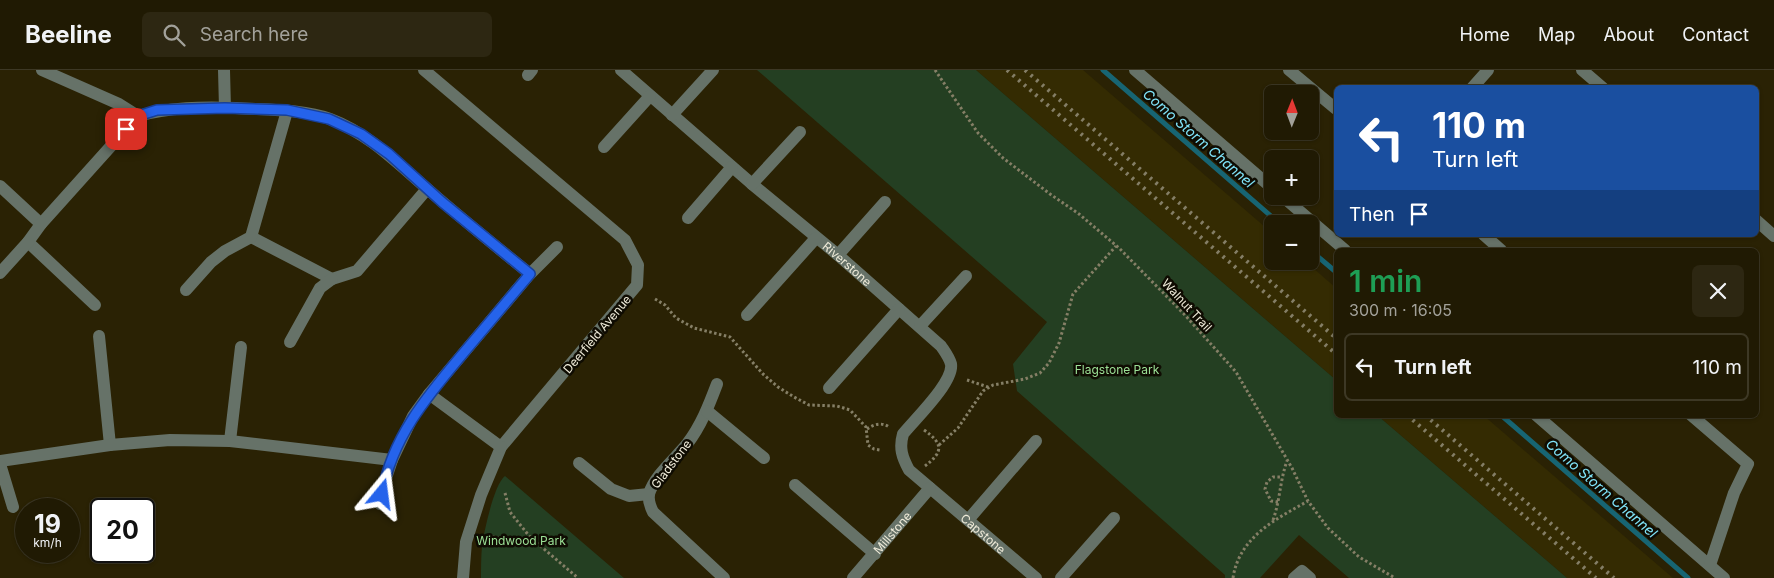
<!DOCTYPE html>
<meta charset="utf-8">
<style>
:root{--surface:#201a03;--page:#2d2712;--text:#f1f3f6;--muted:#a2a19a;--line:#3d3825}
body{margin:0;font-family:Inter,sans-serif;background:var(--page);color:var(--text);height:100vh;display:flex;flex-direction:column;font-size:19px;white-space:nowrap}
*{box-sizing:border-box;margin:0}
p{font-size:16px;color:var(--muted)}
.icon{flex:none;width:28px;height:28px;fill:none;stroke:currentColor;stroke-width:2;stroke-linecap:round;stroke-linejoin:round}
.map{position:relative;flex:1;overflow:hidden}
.drawer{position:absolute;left:1334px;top:178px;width:425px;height:170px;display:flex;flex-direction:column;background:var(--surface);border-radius:8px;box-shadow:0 1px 4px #0004,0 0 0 1px var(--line)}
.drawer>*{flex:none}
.hud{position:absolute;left:1334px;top:15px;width:425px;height:152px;border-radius:8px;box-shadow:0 1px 4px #0004,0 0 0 1px var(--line);background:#1a4fa0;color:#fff;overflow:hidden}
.needle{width:32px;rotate:1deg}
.tools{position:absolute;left:1264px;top:15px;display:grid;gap:10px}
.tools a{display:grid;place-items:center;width:55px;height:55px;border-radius:8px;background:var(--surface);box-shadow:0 1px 4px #0004,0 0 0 1px var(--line);font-size:25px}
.speed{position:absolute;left:15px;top:428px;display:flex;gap:10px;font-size:25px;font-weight:700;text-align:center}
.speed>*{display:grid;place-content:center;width:65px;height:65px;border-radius:50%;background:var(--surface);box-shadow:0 1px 4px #0004,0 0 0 1px var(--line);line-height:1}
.speed small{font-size:12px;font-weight:400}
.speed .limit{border:2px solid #111;border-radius:8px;background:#fff;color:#111}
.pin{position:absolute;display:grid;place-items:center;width:42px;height:42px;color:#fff;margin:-21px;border-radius:10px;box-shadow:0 2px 8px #0006}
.me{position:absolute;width:55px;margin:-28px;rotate:16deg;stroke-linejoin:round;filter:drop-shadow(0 0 4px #0008)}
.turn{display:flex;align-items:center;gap:18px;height:105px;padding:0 15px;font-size:22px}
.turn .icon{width:65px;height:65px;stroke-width:2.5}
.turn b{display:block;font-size:35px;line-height:42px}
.then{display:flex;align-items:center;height:48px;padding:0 15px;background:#0003;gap:10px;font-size:19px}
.round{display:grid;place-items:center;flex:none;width:52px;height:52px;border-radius:8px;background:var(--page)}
.headline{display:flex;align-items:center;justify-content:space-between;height:85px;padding:0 15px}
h1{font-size:30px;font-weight:600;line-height:38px;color:#1e9e55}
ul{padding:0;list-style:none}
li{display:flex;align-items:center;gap:15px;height:68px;margin:0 10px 8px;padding:0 5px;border:2px solid var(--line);border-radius:8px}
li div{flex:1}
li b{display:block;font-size:19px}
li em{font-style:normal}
header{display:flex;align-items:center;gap:30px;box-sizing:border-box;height:70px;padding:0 25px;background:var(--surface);border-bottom:1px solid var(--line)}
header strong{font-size:24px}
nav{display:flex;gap:28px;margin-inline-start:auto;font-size:18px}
.search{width:350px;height:45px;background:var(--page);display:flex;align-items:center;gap:12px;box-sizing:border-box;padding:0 18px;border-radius:8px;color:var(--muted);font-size:19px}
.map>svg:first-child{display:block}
.built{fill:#342b02}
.green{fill:#243f22}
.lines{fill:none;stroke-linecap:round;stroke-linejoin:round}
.stream{stroke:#176573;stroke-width:5}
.path{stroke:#857f66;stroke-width:3;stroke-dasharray:2.5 2.5;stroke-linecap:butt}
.minor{stroke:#667268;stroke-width:12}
.rail{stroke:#847e66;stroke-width:4;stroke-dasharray:2.5 5;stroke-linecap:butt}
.route-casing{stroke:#184099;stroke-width:12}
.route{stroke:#2563eb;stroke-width:9}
.labels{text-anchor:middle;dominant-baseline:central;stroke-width:5;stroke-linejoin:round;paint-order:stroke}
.street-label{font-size:12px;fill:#efebd9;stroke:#0f0c02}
.park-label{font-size:12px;fill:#9ce096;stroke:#0f0c02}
.water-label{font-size:14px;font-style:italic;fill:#80e4f9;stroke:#0f0c02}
</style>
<header>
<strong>Beeline</strong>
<div class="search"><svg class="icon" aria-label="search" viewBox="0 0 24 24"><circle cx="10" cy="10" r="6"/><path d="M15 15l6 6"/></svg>Search here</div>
<nav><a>Home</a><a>Map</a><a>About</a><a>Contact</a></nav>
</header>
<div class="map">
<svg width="1774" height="508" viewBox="0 0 1774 508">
<rect width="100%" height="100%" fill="#2a2204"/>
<path class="built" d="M976 0H1083L1272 163V191H1305L1336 218V310Z
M1377 345H1483L1673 508H1567Z"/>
<path class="green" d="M757 0H976L1336 310V345H1377L1567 508H1349L1299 465 1260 508H1225V505L1017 321 1013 294 1047 252Z
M505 406 624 508H481C481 498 481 487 482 476 484 462 494 414 505 406Z"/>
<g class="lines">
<path class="stream" d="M1103 0 1280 154
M1310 180 1336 202
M1501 345 1688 508"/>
<path class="path" d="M935 0 978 63 1003 88 1050 124 1079 144 1119 178 1184 244 1236 302 1292 398 1308 431 1328 458 1359 487 1395 508
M655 229 665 235 676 248 694 258 730 267 763 304 778 317 794 327 809 335 837 336 850 340 866 357 868 375 874 379 880 380
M967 310 988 317
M867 359C874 354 882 352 889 357
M924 360C944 374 943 382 925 396
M939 375 958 358 983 321 993 315 1025 309 1040 303 1049 293 1059 273 1073 224 1116 176
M505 423 510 442 530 467 578 508
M1278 432 1271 431 1265 419 1267 412 1273 407H1282
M1273 450C1280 431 1280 410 1287 391
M487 466 537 473
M1233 508C1239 467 1276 449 1308 431"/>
<g class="minor">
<path d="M42 0 119 34 138 46"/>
<path d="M224 0 225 38"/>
<path d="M424 0 625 170 638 195 637 215 501 377 481 425 466 472 463 508"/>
<path id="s1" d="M621 0 752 114 838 185 941 276C945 282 949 287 951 294 954 312 915 349 903 364 899 378 902 387 909 400L1036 508"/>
<path d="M1135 0 1272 118"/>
<path d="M1289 0 1336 39"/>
<path d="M1582 0 1603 18"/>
<path d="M528 5 532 0"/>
<path d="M1472 18 1488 0"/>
<path d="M672 45 713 0"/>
<path d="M604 77 650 26"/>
<path d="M752 114 800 62"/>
<path d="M0 116 41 154"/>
<path d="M1282 126 1345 180"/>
<path d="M688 148 732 97"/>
<path d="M1756 150 1774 166"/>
<path d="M1484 165 1501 180"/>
<path d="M251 167 332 209 357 201 427 119"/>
<path d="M28 172 95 235"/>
<path d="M838 185 885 132"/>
<path d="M0 203 28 172 41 154 138 46C169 37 203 37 236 38 264 40 303 39 330 49 370 64 399 95 431 122 463 150 497 177 530 204L429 324 413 346 392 390"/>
<path d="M530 204 557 177"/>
<path d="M186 220 211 192 225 181 251 167 287 41"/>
<path d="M747 245 816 168"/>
<path d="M920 256 966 206"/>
<path d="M99 266 110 375"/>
<path d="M290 272 320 218 332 209"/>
<path d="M717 314C709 335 701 356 687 374 676 388 654 406 649 424 648 430 650 436 653 442L724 508"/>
<path d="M829 318 899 239"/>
<path d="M429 324 501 377"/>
<path d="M707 341 764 388"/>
<path d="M1536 345 1724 508"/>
<path d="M1691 345 1748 394 1734 423 1710 495"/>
<path d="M230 371 241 277"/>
<path d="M0 391 110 375 170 370 230 371 392 390 384 414 380 434"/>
<path d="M579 393 611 419 629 426 649 424"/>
<path d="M0 394 13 437"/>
<path d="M795 415 875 484"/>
<path d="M968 450 1036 371"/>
<path id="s2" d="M853 508 930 418"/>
<path d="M1061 508 1114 448"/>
<path d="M1294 508 1302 501 1310 508"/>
</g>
<path class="rail" d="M1007 0 1336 284
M1025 0 1336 268
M1407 345 1596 508
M1425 345 1614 508"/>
</g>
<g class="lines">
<g class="route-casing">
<path id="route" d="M126 59 138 46 157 40 225 38 287 40 329 49 361 64 389 84 442 132 530 204C508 230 487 255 466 280 429 324 392 366 382 424"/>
</g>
<use href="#route" class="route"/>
</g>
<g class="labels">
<g class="street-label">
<text stroke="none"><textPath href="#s1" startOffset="298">Riverstone</textPath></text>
<text transform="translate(1187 235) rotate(47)">Walnut Trail</text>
<text transform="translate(597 264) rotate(-50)">Deerfield Avenue</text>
<text transform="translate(671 394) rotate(-53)">Gladstone</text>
<text stroke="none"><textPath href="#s2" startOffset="60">Millstone</textPath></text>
<text stroke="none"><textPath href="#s1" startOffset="665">Capstone</textPath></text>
</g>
<g class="park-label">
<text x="1117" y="299">Flagstone Park</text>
<text x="521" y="470">Windwood Park</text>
</g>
<g class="water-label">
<text transform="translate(1199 68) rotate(41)">Como Storm Channel</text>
<text transform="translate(1602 418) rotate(41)">Como Storm Channel</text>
</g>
</g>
</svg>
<div class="tools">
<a><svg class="needle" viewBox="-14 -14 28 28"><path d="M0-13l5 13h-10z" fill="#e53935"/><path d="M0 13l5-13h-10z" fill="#a2a19a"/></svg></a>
<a>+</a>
<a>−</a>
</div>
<div class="speed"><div>19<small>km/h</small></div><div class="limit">20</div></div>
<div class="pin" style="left:126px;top:59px;background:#d93025"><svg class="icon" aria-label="arrive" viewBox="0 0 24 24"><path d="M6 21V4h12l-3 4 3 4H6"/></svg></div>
<svg class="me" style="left:382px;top:424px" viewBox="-20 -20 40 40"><path d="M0-17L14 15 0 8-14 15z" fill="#2563eb" stroke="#fff" stroke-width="4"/></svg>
<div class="hud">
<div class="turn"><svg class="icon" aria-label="left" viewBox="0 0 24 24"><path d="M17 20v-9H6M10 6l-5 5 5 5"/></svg><div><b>110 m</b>Turn left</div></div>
<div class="then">Then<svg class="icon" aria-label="arrive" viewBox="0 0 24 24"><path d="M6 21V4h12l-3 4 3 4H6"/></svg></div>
</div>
<section class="drawer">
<div class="headline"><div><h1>1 min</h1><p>300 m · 16:05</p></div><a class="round"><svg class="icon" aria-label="close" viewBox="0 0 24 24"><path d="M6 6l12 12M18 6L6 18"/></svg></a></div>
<ul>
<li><svg class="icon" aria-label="left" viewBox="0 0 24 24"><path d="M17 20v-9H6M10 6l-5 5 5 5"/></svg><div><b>Turn left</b></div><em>110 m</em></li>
</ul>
</section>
</div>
